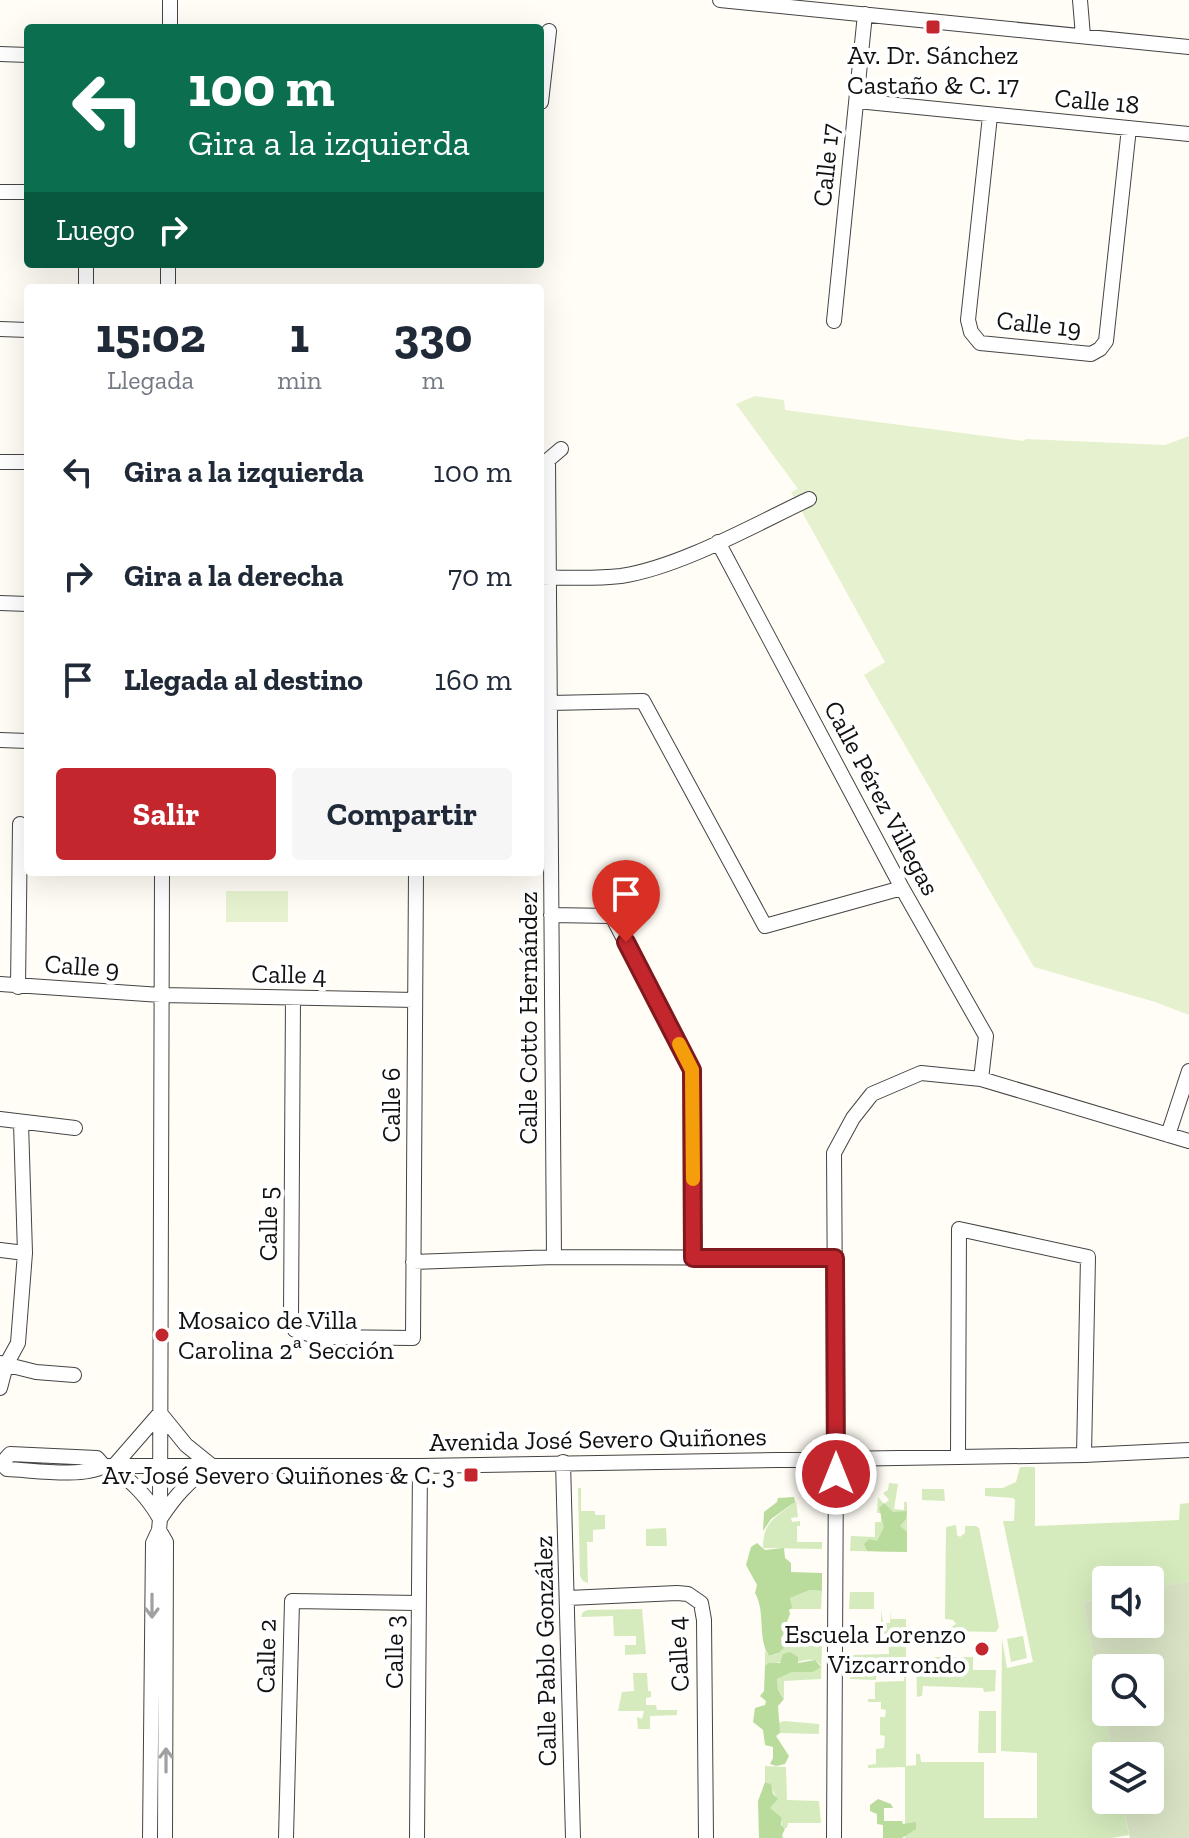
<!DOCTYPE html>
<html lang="es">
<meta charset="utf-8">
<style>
:root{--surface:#fff;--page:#f6f6f7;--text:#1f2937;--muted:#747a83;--accent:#c4262e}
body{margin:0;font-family:"Zilla Slab",serif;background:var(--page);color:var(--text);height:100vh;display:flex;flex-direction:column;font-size:30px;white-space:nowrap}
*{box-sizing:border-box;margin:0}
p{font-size:26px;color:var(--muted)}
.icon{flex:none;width:44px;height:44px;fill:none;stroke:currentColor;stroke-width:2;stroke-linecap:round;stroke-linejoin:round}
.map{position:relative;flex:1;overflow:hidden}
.side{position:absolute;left:24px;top:284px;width:520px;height:592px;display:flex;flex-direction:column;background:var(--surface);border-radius:8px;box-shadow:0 8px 32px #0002}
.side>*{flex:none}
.guide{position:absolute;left:24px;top:24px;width:520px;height:244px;border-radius:8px;box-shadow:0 8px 32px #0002;background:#0b6e4f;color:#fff;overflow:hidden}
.buttons{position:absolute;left:1092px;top:1566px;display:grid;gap:16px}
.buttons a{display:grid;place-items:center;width:72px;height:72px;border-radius:8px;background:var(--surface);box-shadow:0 8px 32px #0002;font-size:40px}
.pin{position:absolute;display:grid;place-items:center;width:68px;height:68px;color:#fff;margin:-82px -34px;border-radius:50% 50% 50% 0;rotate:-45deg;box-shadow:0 0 8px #0007}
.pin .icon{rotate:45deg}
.me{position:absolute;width:88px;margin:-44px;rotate:0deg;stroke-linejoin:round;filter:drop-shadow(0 0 6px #0008)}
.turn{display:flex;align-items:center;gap:28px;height:168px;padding:0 32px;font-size:36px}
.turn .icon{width:104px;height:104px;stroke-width:2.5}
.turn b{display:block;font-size:56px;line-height:68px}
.then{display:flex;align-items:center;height:76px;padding:0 32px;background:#0003;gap:16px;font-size:30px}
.eta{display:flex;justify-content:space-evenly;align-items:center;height:136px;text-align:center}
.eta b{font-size:48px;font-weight:700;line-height:56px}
.action{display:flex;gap:16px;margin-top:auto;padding:16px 32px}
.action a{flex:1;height:92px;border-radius:8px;background:var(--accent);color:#fff;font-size:32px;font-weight:700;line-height:92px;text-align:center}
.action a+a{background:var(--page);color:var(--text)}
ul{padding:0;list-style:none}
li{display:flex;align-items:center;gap:24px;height:104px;padding:0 32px}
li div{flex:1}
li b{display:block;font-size:30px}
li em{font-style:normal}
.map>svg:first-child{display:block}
.green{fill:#d5ebbd}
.forest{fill:#b9dc9c}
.cemetery{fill:#d9e3c4;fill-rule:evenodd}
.pitch{fill:#e6f2cf}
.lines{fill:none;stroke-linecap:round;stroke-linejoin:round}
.minor-casing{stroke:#444;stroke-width:16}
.minor{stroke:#fff;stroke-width:14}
.oneway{stroke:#a0a0a0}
.route-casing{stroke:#7f191e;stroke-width:20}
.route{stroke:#c4262e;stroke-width:14}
.slow{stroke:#f59e0b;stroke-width:14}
.poi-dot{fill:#c4262e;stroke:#fff;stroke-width:3}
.labels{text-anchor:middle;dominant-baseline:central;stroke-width:8;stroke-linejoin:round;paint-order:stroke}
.poi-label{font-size:26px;fill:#111;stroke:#fff;text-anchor:end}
.street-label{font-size:26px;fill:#111;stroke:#fff}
</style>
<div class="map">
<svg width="1189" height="1838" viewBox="0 0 1189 1838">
<rect width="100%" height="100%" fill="#fffdf5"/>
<path class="green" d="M1020 1467H1035V1526L1179 1520 1180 1504 1189 1503V1581L1150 1589V1580H1106V1597L1083 1602 1113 1756H1106V1800H1122L1129 1835 1111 1838H905V1767L868 1768V1765L876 1764V1749L884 1748 885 1736 880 1735V1717H885L886 1710 881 1709V1702H868V1699H875V1682L904 1681 905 1666 877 1665 876 1680 850 1679 851 1655 889 1654 888 1636 881 1634V1610L883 1623H890L891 1610V1619H906V1766L916 1765V1754H920L921 1762H984V1818H1037V1753L1001 1751 1002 1639 1007 1668 1033 1662 1003 1521H1014L1015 1500 1013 1498 985 1496V1488H1003L1016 1482Z
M889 1483 898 1484 894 1509 904 1510V1502H907V1552L850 1551 851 1536 875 1537V1522H881V1513H877L878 1497 884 1504 889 1500 883 1493 888 1490Z
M578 1488H581V1511H595V1515H605V1529L593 1530V1542H587L588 1583 583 1581 580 1576Z
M922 1489H944L945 1501 922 1500Z
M796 1501 798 1517 791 1518 792 1522 800 1521V1526H797V1542H822V1549L763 1548C763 1519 777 1518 796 1501Z
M956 1525 957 1535 960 1537 965 1533V1526H976L979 1528 999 1627 996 1632 945 1631 956 1624 953 1620 945 1619 946 1527Z
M666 1528 667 1546H646V1529Z
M810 1590 822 1591 821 1609H791L790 1598Z
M850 1592H874V1609H849Z
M642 1609 646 1654 625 1655V1645H636V1636H614L613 1616 581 1617 583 1612 588 1610Z
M1023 1636 1027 1658 1011 1662 1007 1639Z
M784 1645 822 1646 821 1679 784 1681V1698L778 1690 777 1679 792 1672H813L821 1666C814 1656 806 1661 797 1662L798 1657 765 1666V1650L769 1656C776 1655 783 1653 784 1645Z
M916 1657H920L921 1662H928V1657H973V1670H996L995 1691 984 1692 983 1688 923 1686 922 1696 917 1697Z
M633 1673H647L648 1691H651V1697L646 1698V1705H656L657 1710H677V1715L650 1716V1729H638L637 1717 642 1719 644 1711H618L622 1692 634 1691Z
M979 1711H996V1753H978Z
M784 1721 819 1724V1734L780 1733 778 1723Z
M765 1766 786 1767 787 1800 819 1801 821 1823H788L787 1828H782V1818L770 1810V1806L777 1799 769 1783 765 1782Z"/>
<path class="forest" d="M794 1497 795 1502 771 1519 763 1531 764 1512 777 1502 778 1498Z
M884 1503 893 1512 907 1511 906 1519 900 1526 907 1532V1552L867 1551 864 1544 869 1539 877 1541 884 1527 879 1508Z
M757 1543 765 1550 784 1548 785 1558 791 1563V1572L822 1573V1591L810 1590 790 1598 792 1608 789 1610 790 1614 787 1622 788 1629 781 1638 784 1648 779 1653 769 1656C757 1638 766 1612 755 1593L757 1585 746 1565 751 1547Z
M790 1652 798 1657V1663L815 1660 821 1667 813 1672H792L777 1679 778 1690 784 1699 778 1706 780 1733 776 1736 789 1756 785 1764 776 1766 770 1764 773 1758V1747L765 1745 763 1730 753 1722 755 1708 765 1705 766 1701 760 1696 764 1691 765 1666 769 1663H780L783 1654Z
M765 1782 771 1784 773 1794 778 1799 770 1808 782 1818 781 1825 785 1829 782 1835 783 1838H759L758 1801Z
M878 1799 891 1804 893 1808H884V1821H902L903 1824 916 1822V1829L902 1838H883V1825L877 1824V1814L870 1811V1805Z"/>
<path class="cemetery" d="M1189 1581V1838H1130L1122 1800H1150V1756H1113L1083 1602 1106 1597V1624H1150V1589ZM1106 1668H1150V1712H1106Z"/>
<path class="pitch" d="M755 396 784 400 785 410 1024 441 1026 439 1165 445 1189 436V1015L1155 1002 1034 967 864 675 885 662 791 492 798 489 736 404Z
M226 891H288V922H226Z"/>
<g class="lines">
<g class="minor-casing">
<path id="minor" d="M720 0 1189 47
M1080 0 1083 36
M170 28V0
M0 54 28 55
M857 101 1189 134
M541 102 549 31
M990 116 968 320 971 332 980 343 1091 354 1100 349 1106 341 1129 128
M0 192H28
M168 264V288
M86 288V264
M834 321 865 14
M0 329 28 330
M0 462H28
M718 542 902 888 986 1036 981 1079
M540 577C566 578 595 579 621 576 680 567 754 525 809 499
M0 603 28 604
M550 703 643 701 765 926 902 888
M0 740 28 741
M551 915 612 916 692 1070 693 1258
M0 984 161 995 415 1000
M18 987 20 824
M293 998 291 1317 295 1330 319 1337 413 1338 416 872
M0 1119 75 1128
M1168 1135 1189 1071
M0 1250 25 1253
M554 1257 548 460 561 449
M413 1262 554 1257 835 1258
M0 1363 36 1372 74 1375
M0 1388 6 1365 18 1343 25 1253 21 1123
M160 1413 186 1445 212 1466C189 1480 175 1496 160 1519 148 1497 132 1482 113 1467Z
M958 1457 959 1229 1088 1257 1084 1455
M0 1462 7 1469C33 1470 82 1478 104 1466H420L1084 1455 1189 1450
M563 1462 573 1838
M2 1463 10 1454 97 1458 104 1466
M159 1530 166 1542 165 1838
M568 1598 677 1593 688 1594 701 1603 704 1620 706 1838
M150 1838 153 1543 159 1530 160 1519 162 872
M286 1838 292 1601 418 1603
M417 1838 420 1466
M834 1838 836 1459 834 1153 853 1118 872 1094 921 1073 981 1079 1189 1141"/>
</g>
<use href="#minor" class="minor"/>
</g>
<defs><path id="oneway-shaft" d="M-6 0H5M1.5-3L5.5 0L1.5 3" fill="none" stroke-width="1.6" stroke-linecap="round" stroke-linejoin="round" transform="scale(2)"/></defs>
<g class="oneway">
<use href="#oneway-shaft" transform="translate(152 1606) rotate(90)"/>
<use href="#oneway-shaft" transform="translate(166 1760) rotate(-90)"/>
</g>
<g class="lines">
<g class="route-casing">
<path id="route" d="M626 942 692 1070 693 1258H835L836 1474"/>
</g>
<use href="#route" class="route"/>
<path class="slow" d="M679 1044 692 1070 693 1179"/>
</g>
<g class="poi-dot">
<rect x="925" y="19" width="16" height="16" rx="4"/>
<circle cx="162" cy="1335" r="8"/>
<rect x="463" y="1467" width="16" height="16" rx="4"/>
<circle cx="982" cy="1649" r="8"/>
</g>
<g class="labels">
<g class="poi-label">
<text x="933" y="55" text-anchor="middle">Av. Dr. Sánchez<tspan x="933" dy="30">Castaño &amp; C. 17</tspan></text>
<text x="178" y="1320" text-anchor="start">Mosaico de Villa<tspan x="178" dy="30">Carolina 2ª Sección</tspan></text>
<text x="455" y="1475">Av. José Severo Quiñones &amp; C. 3</text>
<text x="966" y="1634">Escuela Lorenzo<tspan x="966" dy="30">Vizcarrondo</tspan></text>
</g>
<g class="street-label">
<text transform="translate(1097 101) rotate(5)">Calle 18</text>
<text transform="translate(826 165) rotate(-84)">Calle 17</text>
<text transform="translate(1039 324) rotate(6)">Calle 19</text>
<text transform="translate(882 798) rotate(62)">Calle Pérez Villegas</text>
<text transform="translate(82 966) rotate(4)">Calle 9</text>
<text transform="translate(289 974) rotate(1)">Calle 4</text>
<text transform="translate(528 1018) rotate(-90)">Calle Cotto Hernández</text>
<text transform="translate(391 1105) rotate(-90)">Calle 6</text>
<text transform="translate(268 1224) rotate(-90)">Calle 5</text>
<text transform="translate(598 1439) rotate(-1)">Avenida José Severo Quiñones</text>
<text transform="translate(545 1651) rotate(-91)">Calle Pablo González</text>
<text transform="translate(394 1652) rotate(-90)">Calle 3</text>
<text transform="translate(678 1654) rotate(-93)">Calle 4</text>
<text transform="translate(266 1656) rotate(-89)">Calle 2</text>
</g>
</g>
</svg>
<div class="buttons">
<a><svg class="icon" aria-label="sound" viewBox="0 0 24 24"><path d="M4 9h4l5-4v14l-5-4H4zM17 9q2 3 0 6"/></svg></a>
<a><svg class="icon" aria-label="search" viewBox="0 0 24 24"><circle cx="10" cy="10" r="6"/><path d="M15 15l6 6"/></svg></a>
<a><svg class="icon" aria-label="layers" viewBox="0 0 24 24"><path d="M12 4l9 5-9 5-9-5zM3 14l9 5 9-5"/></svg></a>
</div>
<div class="pin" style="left:626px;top:942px;background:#d93025"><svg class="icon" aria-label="arrive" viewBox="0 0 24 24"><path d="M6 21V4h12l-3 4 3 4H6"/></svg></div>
<svg class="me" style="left:836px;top:1474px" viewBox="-20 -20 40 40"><circle r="17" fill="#c4262e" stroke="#fff" stroke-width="3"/><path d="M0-11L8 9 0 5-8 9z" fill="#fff"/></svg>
<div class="guide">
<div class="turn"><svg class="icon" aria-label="left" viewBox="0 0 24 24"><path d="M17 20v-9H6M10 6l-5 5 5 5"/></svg><div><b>100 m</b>Gira a la izquierda</div></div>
<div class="then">Luego<svg class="icon" aria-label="right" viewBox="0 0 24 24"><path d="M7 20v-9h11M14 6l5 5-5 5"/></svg></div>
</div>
<section class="side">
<div class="eta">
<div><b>15:02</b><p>Llegada</p></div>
<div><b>1</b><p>min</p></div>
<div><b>330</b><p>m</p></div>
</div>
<ul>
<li><svg class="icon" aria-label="left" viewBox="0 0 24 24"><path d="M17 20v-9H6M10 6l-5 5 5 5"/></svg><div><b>Gira a la izquierda</b></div><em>100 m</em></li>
<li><svg class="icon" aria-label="right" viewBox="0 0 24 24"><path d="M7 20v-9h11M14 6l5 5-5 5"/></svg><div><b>Gira a la derecha</b></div><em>70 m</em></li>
<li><svg class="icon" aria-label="arrive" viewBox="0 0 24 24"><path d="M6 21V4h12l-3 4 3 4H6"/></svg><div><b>Llegada al destino</b></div><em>160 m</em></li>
</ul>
<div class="action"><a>Salir</a><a>Compartir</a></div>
</section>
</div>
